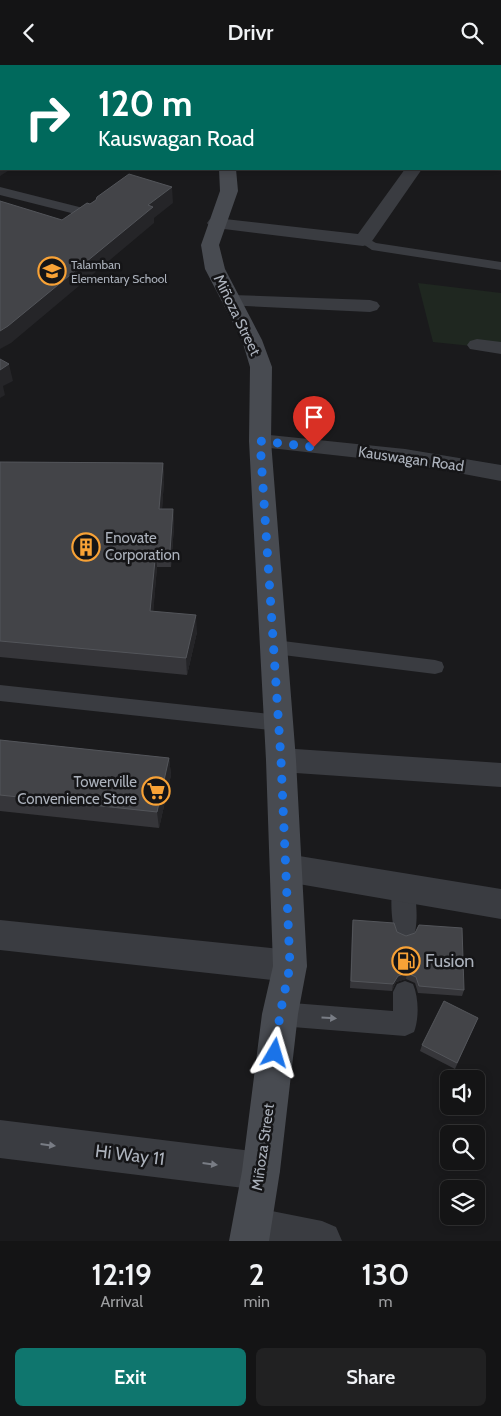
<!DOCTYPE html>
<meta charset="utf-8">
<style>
:root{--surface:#141415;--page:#212122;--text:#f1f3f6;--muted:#9d9ea0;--line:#333334;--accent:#0f766e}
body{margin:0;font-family:Cabin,sans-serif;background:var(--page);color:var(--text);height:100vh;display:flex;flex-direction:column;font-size:19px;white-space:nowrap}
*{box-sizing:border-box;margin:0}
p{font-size:16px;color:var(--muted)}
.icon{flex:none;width:28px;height:28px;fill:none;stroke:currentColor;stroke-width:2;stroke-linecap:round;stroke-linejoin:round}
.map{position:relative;height:1176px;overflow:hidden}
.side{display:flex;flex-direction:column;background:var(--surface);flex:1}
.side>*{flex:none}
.hud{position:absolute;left:0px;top:0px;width:501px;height:105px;box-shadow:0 2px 8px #0003,0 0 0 1px var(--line);background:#00695c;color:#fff;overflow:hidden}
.controls{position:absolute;left:440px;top:1005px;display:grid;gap:10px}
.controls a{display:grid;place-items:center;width:45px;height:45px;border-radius:8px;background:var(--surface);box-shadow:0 2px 8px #0003,0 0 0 1px var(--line);font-size:25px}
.pin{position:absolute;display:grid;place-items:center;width:42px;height:42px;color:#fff;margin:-51px -21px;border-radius:50% 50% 50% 0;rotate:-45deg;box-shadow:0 0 5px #0007}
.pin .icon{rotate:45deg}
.me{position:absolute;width:55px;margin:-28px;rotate:7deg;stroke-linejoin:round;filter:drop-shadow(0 0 4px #0008)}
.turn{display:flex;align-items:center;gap:18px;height:105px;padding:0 15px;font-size:22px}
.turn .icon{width:65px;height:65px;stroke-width:2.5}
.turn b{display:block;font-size:35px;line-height:42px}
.eta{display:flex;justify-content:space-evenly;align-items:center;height:85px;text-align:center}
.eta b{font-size:30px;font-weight:600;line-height:35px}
.cta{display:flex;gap:10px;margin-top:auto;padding:10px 15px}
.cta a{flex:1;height:58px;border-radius:8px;background:var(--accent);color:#fff;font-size:20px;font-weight:600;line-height:58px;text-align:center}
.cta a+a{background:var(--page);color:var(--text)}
header{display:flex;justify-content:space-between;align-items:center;height:65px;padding:0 15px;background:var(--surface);font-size:22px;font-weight:600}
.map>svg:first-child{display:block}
.green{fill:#1f2720}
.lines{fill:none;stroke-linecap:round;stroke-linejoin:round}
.lane{fill:#3a3c41;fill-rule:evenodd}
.street{fill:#3a3c41;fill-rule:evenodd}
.secondary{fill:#484b51;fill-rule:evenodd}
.wall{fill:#36363a}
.shaded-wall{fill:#252528}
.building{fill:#434448;stroke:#53555a}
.oneway{fill:#797d85}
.route{stroke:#1a73e8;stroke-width:9;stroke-dasharray:0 16.2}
.labels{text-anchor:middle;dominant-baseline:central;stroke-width:5;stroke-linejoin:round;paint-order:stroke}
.far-poi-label{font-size:12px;fill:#acb2bc;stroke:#151517;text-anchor:start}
.street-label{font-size:15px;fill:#acb2bc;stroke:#151517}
.poi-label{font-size:15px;fill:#acb2bc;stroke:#151517;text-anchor:start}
.near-poi-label{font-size:18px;fill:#acb2bc;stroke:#151517;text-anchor:start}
.near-street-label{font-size:18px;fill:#acb2bc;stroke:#151517}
</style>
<header><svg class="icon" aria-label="back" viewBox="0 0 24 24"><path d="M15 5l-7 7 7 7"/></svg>Drivr<svg class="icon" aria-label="search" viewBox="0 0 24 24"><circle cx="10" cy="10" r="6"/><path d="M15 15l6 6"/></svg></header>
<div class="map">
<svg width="501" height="1176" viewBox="0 0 501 1176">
<rect width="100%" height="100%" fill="#1a1a1c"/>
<path class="green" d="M418 218 501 228V284L433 277Z"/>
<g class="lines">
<path class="lane" d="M0 122 95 146 97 149 91 153 0 130Z
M363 171 376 178 501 197V205L372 185 357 175Z
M275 575 435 595 442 597 444 602 442 607 435 609 275 589 268 587 266 582 268 577Z
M0 620 279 650 286 652 289 658 286 664 279 666 0 636Z
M403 812 411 815C417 828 419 861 413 873L405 876 397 873C391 861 389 827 395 815Z
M405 916 413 919C419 933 419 954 414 967L405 971 280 961 272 957 268 949 272 941 280 937 393 946V927L397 919Z"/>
<path class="street" d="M415 0H436V1H415Z
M500 82H501V92H500Z
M405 104H422L370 179 363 181 216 163 210 162 207 158 210 154 216 153 358 169Z
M232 230 370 235 377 237 380 241 377 245 370 247 225 240 222 236 225 232Z
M477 274 501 277V289L470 284 467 280 470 276Z
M260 369 405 384 501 400V416L405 398 252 381 249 376 252 371Z
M281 683 501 698V722L281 707 270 704 266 695 270 686Z
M287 789 501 824V854L287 817 276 813 271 803 276 793Z
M0 855 290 885 302 890 307 901 302 912 290 917 0 885Z
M0 1055 261 1087 275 1092 280 1106 275 1120 261 1125 0 1093Z
M252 1142 322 1156 336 1162 342 1176H238L232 1162 238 1148Z"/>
<path class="secondary" d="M219 104H236L238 126 219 180 225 204 262 275 272 302 271 376 296 695 307 901 298 949 280 1106 269 1176H229L242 1106 262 949 273 901 266 695 249 376 250 302 242 275 205 204 201 180 220 126Z"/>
</g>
<path class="wall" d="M0 397 163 398 164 415 162 444H173L174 461 171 502H157L153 546 197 567 187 610 0 592Z
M0 675 169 693 171 710 159 763 0 746Z
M353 855 397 867 464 925 462 931 418 928 415 918 406 914 396 917 392 926 350 923 352 862Z
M478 953 455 1004 420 986 422 980Z"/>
<path class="shaded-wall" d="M198 0H225L223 1H196Z
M1 93V104H11L0 111V94Z
M172 122 173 138 154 153V158L11 278 0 284V266L148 140Z
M9 299 13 316 3 321 5 330 0 333V305Z
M163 398 164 415 161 461 159 444Z
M173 444 174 461 171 502 170 486Z
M156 485 157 502 152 563 150 546Z
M196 550 197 567 187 610 186 593Z
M169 693 171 710 159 763 157 747Z
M407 908 406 914 396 917 392 926 393 919 398 911Z"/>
<path class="building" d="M0 0H198L196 1H1V93L0 94Z
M129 109 172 122 148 140 153 142 8 261 0 266V136L62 155 87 138 90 139 96 135 97 132Z
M0 294 9 299 0 305Z
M0 397 163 398 159 444H173L170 486 156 485 150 546 196 550 186 593 0 576Z
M0 675 169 693 157 747 0 730Z
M353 855 394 858 397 867 406 871 415 868 419 860 462 863 464 925 419 921 416 912 407 908 398 911 393 919 351 916Z
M444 936 478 953 457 998 422 980Z"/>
<defs><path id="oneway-solid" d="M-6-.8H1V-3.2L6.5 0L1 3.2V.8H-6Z" transform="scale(1.25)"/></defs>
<g class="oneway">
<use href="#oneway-solid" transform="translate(329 953) rotate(4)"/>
<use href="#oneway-solid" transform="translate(48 1080) rotate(7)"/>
<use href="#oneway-solid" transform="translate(210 1099) rotate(7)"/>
</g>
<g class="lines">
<path class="route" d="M275 988 280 949 290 901 281 695 260 376 314 382"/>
</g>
<defs>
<g id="school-ring" transform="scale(1.4375)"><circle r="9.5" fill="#151517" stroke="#f8a236" stroke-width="1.5"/><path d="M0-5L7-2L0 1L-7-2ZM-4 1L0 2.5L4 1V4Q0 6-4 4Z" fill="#f8a236"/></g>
<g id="building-ring" transform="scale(1.4375)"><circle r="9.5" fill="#151517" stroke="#f8a236" stroke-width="1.5"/><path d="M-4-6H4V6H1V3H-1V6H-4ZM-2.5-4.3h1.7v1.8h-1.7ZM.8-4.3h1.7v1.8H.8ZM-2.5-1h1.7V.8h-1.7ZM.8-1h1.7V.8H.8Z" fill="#f8a236"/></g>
<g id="supermarket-ring" transform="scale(1.4375)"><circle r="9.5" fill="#151517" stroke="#f8a236" stroke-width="1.5"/><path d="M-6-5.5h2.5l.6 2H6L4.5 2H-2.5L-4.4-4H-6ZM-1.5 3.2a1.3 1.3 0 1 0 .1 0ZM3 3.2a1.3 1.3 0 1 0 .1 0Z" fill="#f8a236"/></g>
<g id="fuel-ring" transform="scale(1.4375)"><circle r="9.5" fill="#151517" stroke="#f8a236" stroke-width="1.5"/><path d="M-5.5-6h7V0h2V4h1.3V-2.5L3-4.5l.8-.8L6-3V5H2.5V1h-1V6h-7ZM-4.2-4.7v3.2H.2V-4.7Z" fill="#f8a236"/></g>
</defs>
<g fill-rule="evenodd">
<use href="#school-ring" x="52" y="206"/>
<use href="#building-ring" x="86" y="482"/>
<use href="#supermarket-ring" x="156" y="726"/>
<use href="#fuel-ring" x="406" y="896"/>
</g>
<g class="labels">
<g class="far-poi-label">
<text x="71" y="199">Talamban<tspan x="71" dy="14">Elementary School</tspan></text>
</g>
<g class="street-label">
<text transform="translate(237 250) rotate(64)">Miñoza Street</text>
<text transform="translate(411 394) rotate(8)">Kauswagan Road</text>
<text transform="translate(263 1082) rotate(-82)">Miñoza Street</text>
</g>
<g class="poi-label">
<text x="105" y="473">Enovate<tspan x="105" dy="17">Corporation</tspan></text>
<text x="137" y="717" text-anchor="end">Towerville<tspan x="137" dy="17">Convenience Store</tspan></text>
</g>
<g class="near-poi-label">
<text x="425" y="896">Fusion</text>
</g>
<g class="near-street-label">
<text transform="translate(130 1090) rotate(7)">Hi Way 11</text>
</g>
</g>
</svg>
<div class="controls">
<a><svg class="icon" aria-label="sound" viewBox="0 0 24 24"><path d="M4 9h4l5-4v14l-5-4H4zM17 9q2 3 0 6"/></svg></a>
<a><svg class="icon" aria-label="search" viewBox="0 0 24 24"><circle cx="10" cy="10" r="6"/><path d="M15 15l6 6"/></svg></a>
<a><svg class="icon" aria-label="layers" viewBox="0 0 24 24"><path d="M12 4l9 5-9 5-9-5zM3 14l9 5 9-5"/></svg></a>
</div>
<div class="pin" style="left:314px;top:382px;background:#d93025"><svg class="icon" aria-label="arrive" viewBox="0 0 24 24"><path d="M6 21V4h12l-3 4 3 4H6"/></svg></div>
<svg class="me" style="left:275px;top:988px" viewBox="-20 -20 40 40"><path d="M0-17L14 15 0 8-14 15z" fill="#1a73e8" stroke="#fff" stroke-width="4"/></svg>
<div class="hud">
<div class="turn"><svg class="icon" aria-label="right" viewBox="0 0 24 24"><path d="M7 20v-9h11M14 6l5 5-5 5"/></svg><div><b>120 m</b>Kauswagan Road</div></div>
</div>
</div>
<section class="side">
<div class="eta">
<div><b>12:19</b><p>Arrival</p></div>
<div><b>2</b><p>min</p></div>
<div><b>130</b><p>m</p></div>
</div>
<div class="cta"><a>Exit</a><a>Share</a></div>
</section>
